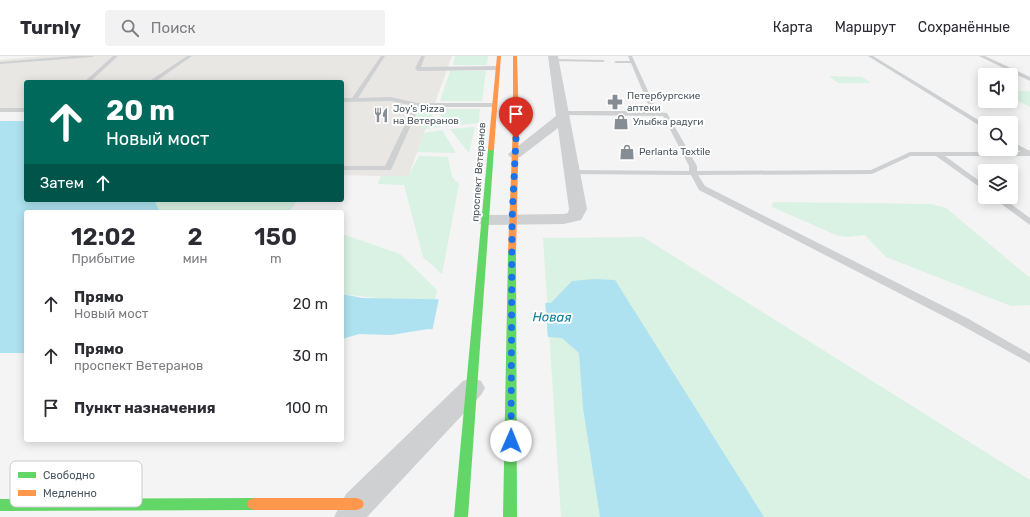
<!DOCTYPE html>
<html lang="ru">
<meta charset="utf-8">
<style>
:root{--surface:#fff;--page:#f2f2f3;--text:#2b2b33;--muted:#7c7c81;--line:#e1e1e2}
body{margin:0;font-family:Rubik,sans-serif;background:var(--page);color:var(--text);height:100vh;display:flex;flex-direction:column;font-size:15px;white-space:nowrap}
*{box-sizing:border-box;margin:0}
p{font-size:13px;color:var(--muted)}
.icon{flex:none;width:22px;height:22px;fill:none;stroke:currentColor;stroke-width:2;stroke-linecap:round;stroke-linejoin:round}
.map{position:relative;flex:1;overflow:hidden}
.side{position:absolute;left:24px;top:154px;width:320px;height:232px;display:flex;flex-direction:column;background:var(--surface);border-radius:4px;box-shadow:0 2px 10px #0003}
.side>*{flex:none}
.top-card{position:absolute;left:24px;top:24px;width:320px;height:122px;border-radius:4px;box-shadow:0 2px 10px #0003;background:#00695c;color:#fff;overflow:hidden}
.tools{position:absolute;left:978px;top:12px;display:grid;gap:8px}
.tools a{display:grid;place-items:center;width:40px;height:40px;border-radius:4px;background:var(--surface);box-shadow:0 2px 10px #0003;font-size:20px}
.pin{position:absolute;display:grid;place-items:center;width:34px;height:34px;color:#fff;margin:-41px -17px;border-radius:50% 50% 50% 0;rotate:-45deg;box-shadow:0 0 4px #0007}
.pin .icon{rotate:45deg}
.me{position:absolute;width:44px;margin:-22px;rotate:1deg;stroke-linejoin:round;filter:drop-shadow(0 0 3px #0008)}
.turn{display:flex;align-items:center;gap:14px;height:84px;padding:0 16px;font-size:18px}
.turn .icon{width:52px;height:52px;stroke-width:2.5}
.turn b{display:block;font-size:28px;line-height:34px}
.then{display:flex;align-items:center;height:38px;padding:0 16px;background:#0003;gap:8px;font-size:15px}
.eta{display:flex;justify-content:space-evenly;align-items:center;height:68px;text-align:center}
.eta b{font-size:24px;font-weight:600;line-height:28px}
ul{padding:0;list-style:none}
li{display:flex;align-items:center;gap:12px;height:52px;padding:0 16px}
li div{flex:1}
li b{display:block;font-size:15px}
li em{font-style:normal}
header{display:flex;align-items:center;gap:24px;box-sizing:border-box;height:56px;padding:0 20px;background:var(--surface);border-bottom:1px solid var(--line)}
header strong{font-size:19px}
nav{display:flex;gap:22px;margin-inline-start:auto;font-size:14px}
.search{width:280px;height:36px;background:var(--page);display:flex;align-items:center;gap:10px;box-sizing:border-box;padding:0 14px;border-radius:4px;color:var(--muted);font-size:15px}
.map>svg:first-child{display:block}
.commercial{fill:#e8e7e3}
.green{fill:#d9f2e3}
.water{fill:#aee2f0}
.pier{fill:#f4f4f4}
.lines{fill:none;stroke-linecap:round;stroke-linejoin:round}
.lane{fill:#ced0d2;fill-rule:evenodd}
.street{fill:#ced0d2;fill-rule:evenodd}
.fast{fill:#63d668;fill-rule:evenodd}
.slow{fill:#ff974d;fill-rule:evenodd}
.route{stroke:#1a73e8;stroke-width:7;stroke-dasharray:0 12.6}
.labels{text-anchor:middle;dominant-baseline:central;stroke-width:4;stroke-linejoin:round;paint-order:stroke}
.far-poi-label{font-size:10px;fill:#4a5661;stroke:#fff;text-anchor:start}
.far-street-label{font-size:10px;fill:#4a5661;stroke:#fff}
.water-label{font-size:13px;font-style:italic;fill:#0c7c9b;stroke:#fff}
.key{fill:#fff;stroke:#c9ccd0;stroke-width:1}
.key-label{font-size:11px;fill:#4a5661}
</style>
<header>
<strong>Turnly</strong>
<div class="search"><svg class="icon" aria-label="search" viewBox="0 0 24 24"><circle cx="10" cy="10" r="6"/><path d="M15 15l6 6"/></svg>Поиск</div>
<nav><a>Карта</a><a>Маршрут</a><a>Сохранённые</a></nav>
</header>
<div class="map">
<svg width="1030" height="461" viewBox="0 0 1030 461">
<rect width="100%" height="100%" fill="#f4f4f4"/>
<path class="commercial" d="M44 0H452L408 121 342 119V26H26V53L0 54V4Z"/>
<path class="green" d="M455 0H488L487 9H453Z
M450 15H486L482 45H440Z
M829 20 862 21 871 27H838Z
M1011 35H1030V51L1011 41Z
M419 53H428L440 71 425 73 421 70H411Z
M437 53H480L479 67 447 70Z
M475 71 469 97 450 73Z
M442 74 456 97 417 96 424 77Z
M419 100 448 101 452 121 459 128 442 218 423 201 404 129 378 128 381 120H408Z
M154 144 297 145 289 156H160Z
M773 146 931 148 946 152 1030 222V249L1011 250 886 201 865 179 847 181 836 179 772 151Z
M342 178 400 198 437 234 435 244 386 243 342 238Z
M643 181 1030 424V461H561L543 182Z"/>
<path class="water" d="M0 65H26V144H154L160 156H26V297H0Z
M594 223 615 224 764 461H600L583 352 579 297 562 282 428 273 391 279 359 278 342 283V238L362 242 479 244 551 247 572 225Z"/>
<path class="pier" d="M439 242 545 244 548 283 432 276Z"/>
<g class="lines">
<path class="lane" d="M73 0H94L92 1 0 8V6Z
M113 0H118L90 26H84Z
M187 0H192L155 26H148Z
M381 0H385L358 42 391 41 417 47H495L498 49 495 51H419L391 114H342V110H385L414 50 391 45 342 46V42H352Z
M421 0H425L421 11 498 10 501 12 498 14 418 15 415 13Z
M628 0H632L654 48 647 55 667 57 697 110V115L871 114 910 96H1021L1011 90V85L1030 95V100H945L985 129V135L936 100H911L872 118 698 119 705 130 967 262 1030 298V307L959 268 699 134 691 119 570 118 569 116 573 114 689 115V110L663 60 563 59 560 57 563 55H640L648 48 631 7H616L614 6 616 5H630Z
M868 0H873L985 68V73Z
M979 0H985L1030 21V25Z
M554 3 603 4 605 5 603 6 552 5Z
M0 52H26V56H0Z
M992 141H1001L1030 162V169Z"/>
<path class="street" d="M548 0H558L587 153 581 164 564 168 486 169 480 168 477 164 480 160 486 159 564 158 568 157 569 153 558 72 520 101 515 102 510 101 508 98 556 60Z
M472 322 481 325 485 332 481 339 367 461H334L346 438 463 325Z"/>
<path class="fast" d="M491 91 494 93 468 461H454L488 93Z
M509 195H512L516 197 517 461H503L508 197Z
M254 442 259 444 261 448 259 452 254 454 0 455V443Z"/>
<path class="slow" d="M497 0H501L494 93 491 95 488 93Z
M513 0H517L519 67 516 197 512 199 508 197 513 67Z
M254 442H357L362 444 364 448 362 452 357 454H254L249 452 247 448 249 444Z"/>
</g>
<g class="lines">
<path class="route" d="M511 385 512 164 516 82"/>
</g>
<defs>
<g id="pharmacy-bare" transform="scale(1.2)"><path d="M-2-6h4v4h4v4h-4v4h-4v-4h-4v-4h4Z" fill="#868d94" stroke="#fff" stroke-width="2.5" paint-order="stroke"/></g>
<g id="restaurant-bare" transform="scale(1.2)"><path d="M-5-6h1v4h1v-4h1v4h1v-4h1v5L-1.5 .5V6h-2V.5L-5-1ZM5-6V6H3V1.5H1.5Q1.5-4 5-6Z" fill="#868d94" stroke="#fff" stroke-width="2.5" paint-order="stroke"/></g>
<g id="shop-bare" transform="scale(1.2)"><path d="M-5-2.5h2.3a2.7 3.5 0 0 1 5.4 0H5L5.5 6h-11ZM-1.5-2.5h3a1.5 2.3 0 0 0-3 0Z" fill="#868d94" stroke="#fff" stroke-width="2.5" paint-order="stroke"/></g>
</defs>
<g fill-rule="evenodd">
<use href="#pharmacy-bare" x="615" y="46"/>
<use href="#restaurant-bare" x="381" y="59"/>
<use href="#shop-bare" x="621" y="66"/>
<use href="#shop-bare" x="627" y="96"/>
</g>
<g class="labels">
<g class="far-poi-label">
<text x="627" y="40">Петербургские<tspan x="627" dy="12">аптеки</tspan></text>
<text x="393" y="53">Joy's Pizza<tspan x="393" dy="12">на Ветеранов</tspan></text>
<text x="633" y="66">Улыбка радуги</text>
<text x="639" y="96">Perlanta Textile</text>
</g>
<g class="far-street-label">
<text transform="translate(479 116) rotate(-86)">проспект Ветеранов</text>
</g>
<g class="water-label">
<text transform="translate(552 261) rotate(1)">Новая</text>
</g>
</g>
<rect x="10" y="405" width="132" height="46" rx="6" class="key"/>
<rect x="18" y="416" width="18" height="6" fill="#63d668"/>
<rect x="18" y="434" width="18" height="6" fill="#ff974d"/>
<g class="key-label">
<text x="43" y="423">Свободно</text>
<text x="43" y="441">Медленно</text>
</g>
</svg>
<div class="tools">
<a><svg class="icon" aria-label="sound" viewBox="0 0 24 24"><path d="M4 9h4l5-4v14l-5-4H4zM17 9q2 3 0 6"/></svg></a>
<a><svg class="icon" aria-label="search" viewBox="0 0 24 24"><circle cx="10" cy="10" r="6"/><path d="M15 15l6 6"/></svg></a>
<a><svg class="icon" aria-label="layers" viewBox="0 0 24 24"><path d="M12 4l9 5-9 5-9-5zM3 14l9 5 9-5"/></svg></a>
</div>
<div class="pin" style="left:516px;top:82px;background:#d93025"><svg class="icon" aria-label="arrive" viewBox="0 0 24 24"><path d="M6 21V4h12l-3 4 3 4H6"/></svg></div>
<svg class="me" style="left:511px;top:385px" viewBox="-20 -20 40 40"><circle r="19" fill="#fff"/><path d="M0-13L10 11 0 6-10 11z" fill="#1a73e8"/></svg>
<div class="top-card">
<div class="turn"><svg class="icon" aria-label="ahead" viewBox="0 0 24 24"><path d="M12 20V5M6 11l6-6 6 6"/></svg><div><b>20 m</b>Новый мост</div></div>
<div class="then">Затем<svg class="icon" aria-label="ahead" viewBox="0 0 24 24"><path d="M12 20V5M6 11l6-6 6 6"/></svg></div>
</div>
<section class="side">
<div class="eta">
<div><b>12:02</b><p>Прибытие</p></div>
<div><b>2</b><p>мин</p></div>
<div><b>150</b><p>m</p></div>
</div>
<ul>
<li><svg class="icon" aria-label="ahead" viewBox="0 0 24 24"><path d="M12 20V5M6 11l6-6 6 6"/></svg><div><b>Прямо</b><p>Новый мост</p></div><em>20 m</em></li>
<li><svg class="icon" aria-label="ahead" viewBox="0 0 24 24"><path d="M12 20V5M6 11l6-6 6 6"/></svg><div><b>Прямо</b><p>проспект Ветеранов</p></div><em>30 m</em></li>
<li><svg class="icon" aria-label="arrive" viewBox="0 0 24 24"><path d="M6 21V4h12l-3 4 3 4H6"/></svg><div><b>Пункт назначения</b></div><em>100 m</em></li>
</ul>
</section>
</div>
